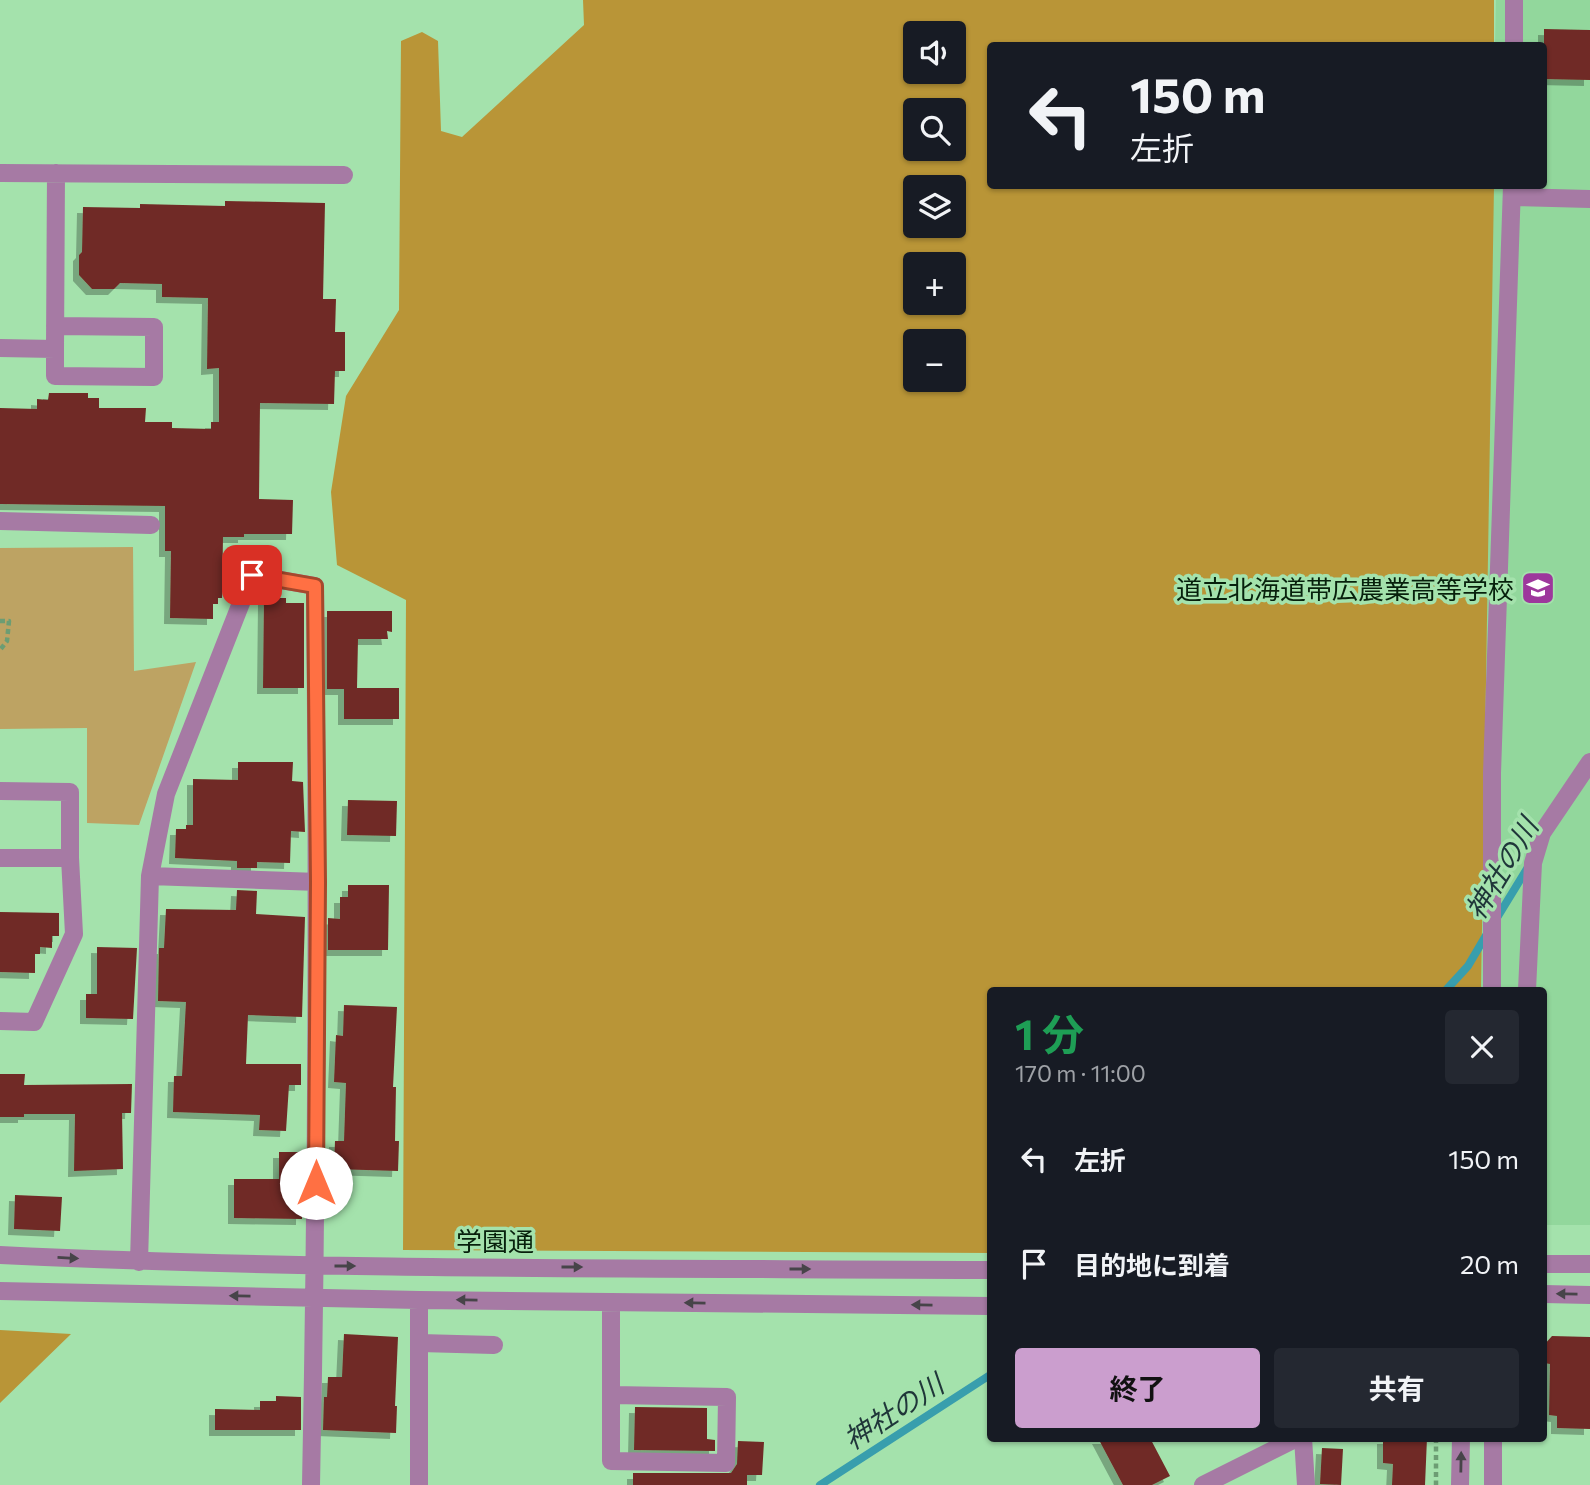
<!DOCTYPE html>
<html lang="ja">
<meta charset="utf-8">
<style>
:root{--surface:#171b24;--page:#242831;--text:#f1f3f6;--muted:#9ea1a6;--accent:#cb9ece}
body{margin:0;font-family:Commissioner,"Noto Sans JP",sans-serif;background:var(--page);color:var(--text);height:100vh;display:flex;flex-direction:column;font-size:26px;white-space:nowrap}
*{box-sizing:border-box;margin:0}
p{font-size:23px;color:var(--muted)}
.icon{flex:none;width:38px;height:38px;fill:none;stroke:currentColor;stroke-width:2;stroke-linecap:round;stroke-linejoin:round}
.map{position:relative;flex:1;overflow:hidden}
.side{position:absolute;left:987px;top:987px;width:560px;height:455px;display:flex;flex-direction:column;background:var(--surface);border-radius:7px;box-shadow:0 2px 5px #0004}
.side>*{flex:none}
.banner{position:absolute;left:987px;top:42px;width:560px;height:147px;border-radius:7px;box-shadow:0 2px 5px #0004;background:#171b24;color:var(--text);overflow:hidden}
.fabs{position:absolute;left:903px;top:21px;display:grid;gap:14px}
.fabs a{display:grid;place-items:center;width:63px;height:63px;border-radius:7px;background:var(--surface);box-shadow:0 2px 5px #0004;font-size:35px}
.pin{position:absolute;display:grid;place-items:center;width:60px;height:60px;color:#fff;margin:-30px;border-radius:14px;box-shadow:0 4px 10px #0006}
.me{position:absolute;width:77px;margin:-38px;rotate:0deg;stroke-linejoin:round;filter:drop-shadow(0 0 5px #0008)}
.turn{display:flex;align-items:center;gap:24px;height:147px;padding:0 28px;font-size:32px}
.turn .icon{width:91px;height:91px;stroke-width:2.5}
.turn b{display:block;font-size:49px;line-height:60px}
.round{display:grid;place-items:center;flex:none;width:74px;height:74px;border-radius:7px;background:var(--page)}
.summary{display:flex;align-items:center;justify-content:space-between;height:119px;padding:0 28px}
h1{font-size:42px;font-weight:700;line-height:52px;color:#1e9e55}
.primary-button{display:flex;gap:14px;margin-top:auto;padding:14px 28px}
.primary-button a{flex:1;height:80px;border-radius:7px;background:var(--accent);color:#111;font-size:28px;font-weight:700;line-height:80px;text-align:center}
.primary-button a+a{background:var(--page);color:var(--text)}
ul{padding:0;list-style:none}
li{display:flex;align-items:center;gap:21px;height:105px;padding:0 28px}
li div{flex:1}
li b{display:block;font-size:26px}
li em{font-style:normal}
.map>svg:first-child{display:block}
.built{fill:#92d79c}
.green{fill:#bda363}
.forest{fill:#b99537;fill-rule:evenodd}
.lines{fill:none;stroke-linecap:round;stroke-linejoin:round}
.stream{stroke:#389ead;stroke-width:8}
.building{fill:#702b25;filter:url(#shadow)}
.path{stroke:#6c9d73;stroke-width:4.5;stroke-dasharray:5 3.5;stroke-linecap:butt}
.minor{stroke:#a67aa4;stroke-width:18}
.oneway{fill:#474449}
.route-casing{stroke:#a6492c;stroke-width:18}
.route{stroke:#ff7043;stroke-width:12}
.labels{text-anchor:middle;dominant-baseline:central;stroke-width:7;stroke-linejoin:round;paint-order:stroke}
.poi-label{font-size:26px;fill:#07200c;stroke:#a4e2ac;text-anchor:end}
.street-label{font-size:26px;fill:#07200c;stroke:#a4e2ac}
.water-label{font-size:28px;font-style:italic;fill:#1f3639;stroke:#a4e2ac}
</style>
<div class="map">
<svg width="1590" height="1485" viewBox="0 0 1590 1485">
<defs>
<filter id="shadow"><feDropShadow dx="-6" dy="6" stdDeviation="0" flood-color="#0004"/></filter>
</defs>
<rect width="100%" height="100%" fill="#a4e2ac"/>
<path class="built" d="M1496 0H1590V1225H1544V990H1481L1493 186H1544V46L1495 45Z"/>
<path class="green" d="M133 547 134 671 196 662 139 825 87 823V728L0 729V548Z"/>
<path class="forest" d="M583 0H1494V45L990 46V186H1494L1481 990H990V1253L403 1250 406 600 337 565 331 492 346 396 399 310 401 41 422 32 438 41 441 131 462 137 584 25ZM915 33H954V72H915ZM915 110H954V149H915ZM915 187H954V226H915ZM915 264H954V303H915ZM915 341H954V380H915Z
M0 1330 71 1334 0 1403Z"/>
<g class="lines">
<path class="stream" d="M1495 921 1528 867
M1446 990 1468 966 1488 932
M820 1485 990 1375"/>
</g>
<path class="building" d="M1544 29 1590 30V80L1544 79Z
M225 201 325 203 323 299H336L335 332H345V371H335L334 404 260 403 259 499 293 500 292 534H244V537H223L222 598H218V604H213V619L170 618 171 551H165V506L0 504V408L37 409V399L48 400 49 393H88V398H99V408H146L145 422H172V428L211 429V422H219V368L207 369 208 298 162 297V284L120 283 114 289H92L79 275V255L82 252 83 207 140 208V204L225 206Z
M264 598H286V603H304V688H263Z
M327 611H392V632L387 631 388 639H358L357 688H399V719H344V689H327Z
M238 762H293L292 781 303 782 305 832 291 831 290 863 257 862V868H237V861L175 858 176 829H186V825H193V779L238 780Z
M348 800 397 801 396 836 347 835Z
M348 885H389L388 950H328V918L340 919V897H348Z
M237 890 257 891 256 914 305 917 302 1017 248 1015 246 1064H301V1085H289L286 1131 259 1130 260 1115 173 1112 174 1076H182L186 1002 158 1001 159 948H164L166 909 236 910Z
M0 912 59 913V936H52V948L40 947V954H35V973L0 972Z
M97 947 137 948 133 1019 86 1018V994H97Z
M344 1005 397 1007 393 1087H396L395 1141H399L398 1171 334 1169 335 1141H344L346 1083 334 1082 336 1035 343 1036Z
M0 1074H25L24 1085 132 1084 131 1113H122L123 1169 74 1171 75 1114H24V1117H0Z
M279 1152H303L302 1219 234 1218V1179H279Z
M15 1195 62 1197 60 1231 14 1229Z
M344 1334 398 1337 395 1406H397L396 1433 323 1430 324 1397H327L328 1377H342Z
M1552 1336 1590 1337V1429L1557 1428V1416L1549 1415 1550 1364 1544 1363V1345Z
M276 1396 301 1397V1430H215V1409L260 1410V1401H276Z
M635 1407 707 1408V1439L715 1440V1451L634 1450Z
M1098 1438H1150L1170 1476 1152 1485H1123Z
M1383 1438H1427L1425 1485H1392L1393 1464 1383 1463Z
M738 1441 764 1442 762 1475H747V1485H633V1473H731L737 1464Z
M1322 1448 1343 1449 1341 1485 1320 1484Z"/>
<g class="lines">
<path class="path" d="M0 621H9L7 641 0 650
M1544 1327V1312
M1436 1438V1485"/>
<path class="minor" d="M1514 46V0
M0 173 344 175
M1512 197 1590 199
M55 326 154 327V377L55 376V349
M0 348 55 349 56 173
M0 521 151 525
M0 791 70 792V858H0
M150 876 318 882
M1492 990V773L1512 186
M1527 990 1533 863 1542 833 1590 762
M0 1021 34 1022 74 934 70 858
M0 1255C330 1271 660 1268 990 1270
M139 1262 150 876 166 794 252 575 315 586C318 886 317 1185 311 1485
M1544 1264H1590
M0 1291 419 1300 990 1306
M1544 1294 1590 1295
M611 1302V1461L726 1463 727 1397 612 1395
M420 1343 494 1345
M1303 1438 1306 1485
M1493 1438V1485
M419 1485V1300
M1203 1485 1297 1438
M1460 1485 1461 1438"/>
</g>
<defs><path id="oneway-solid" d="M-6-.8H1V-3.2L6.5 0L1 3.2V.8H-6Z" transform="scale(1.75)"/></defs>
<g class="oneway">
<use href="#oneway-solid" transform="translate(68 1258) rotate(3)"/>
<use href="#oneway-solid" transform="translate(345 1266)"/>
<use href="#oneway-solid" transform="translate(572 1267)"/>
<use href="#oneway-solid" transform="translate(800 1269)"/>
<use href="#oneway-solid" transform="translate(1567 1294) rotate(-179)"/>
<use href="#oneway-solid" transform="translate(240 1296) rotate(-179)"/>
<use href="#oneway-solid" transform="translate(467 1300) rotate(-179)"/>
<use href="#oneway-solid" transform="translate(695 1303) rotate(-179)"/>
<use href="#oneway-solid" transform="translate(922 1305) rotate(-179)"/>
<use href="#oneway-solid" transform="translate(1461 1462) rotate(-89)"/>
</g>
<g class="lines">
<g class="route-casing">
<path id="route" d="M252 575 315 586 318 882 316 1183"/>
</g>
<use href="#route" class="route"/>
</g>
<defs>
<g id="school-square" transform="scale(1.75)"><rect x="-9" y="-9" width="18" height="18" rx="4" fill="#9d379c" stroke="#a4e2ac"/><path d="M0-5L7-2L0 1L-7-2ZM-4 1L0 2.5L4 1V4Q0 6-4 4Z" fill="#fff"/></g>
</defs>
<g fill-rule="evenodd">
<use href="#school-square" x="1538" y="588"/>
</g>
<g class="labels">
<g class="poi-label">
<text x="1514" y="588">道立北海道帯広農業高等学校</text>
</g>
<g class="street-label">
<text x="495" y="1240">学園通</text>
</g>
<g class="water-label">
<text transform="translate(1501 868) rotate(-59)">神社の川</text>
<text transform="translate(893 1411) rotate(-33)">神社の川</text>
</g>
</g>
</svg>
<div class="fabs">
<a><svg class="icon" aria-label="sound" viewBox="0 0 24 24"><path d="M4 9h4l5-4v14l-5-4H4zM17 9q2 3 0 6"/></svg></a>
<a><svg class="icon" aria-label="search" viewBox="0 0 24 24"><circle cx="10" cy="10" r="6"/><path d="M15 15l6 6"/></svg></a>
<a><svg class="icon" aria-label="layers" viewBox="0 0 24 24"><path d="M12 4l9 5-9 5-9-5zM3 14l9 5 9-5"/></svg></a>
<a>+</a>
<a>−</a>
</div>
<div class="pin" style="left:252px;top:575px;background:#d93025"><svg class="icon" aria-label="arrive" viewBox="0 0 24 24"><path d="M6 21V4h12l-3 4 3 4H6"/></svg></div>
<svg class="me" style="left:316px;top:1183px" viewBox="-20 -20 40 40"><circle r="19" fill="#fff"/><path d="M0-13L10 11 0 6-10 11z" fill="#ff7043"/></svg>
<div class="banner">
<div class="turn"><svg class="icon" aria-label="left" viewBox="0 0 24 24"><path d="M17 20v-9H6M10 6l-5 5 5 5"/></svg><div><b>150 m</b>左折</div></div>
</div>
<section class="side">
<div class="summary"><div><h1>1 分</h1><p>170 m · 11:00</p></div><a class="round"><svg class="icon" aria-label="close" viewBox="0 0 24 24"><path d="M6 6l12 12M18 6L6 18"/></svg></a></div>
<ul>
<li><svg class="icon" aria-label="left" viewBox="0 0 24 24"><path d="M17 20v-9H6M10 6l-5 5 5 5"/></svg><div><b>左折</b></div><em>150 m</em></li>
<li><svg class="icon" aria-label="arrive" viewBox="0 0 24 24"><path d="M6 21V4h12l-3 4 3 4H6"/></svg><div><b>目的地に到着</b></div><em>20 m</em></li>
</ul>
<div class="primary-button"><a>終了</a><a>共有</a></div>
</section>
</div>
